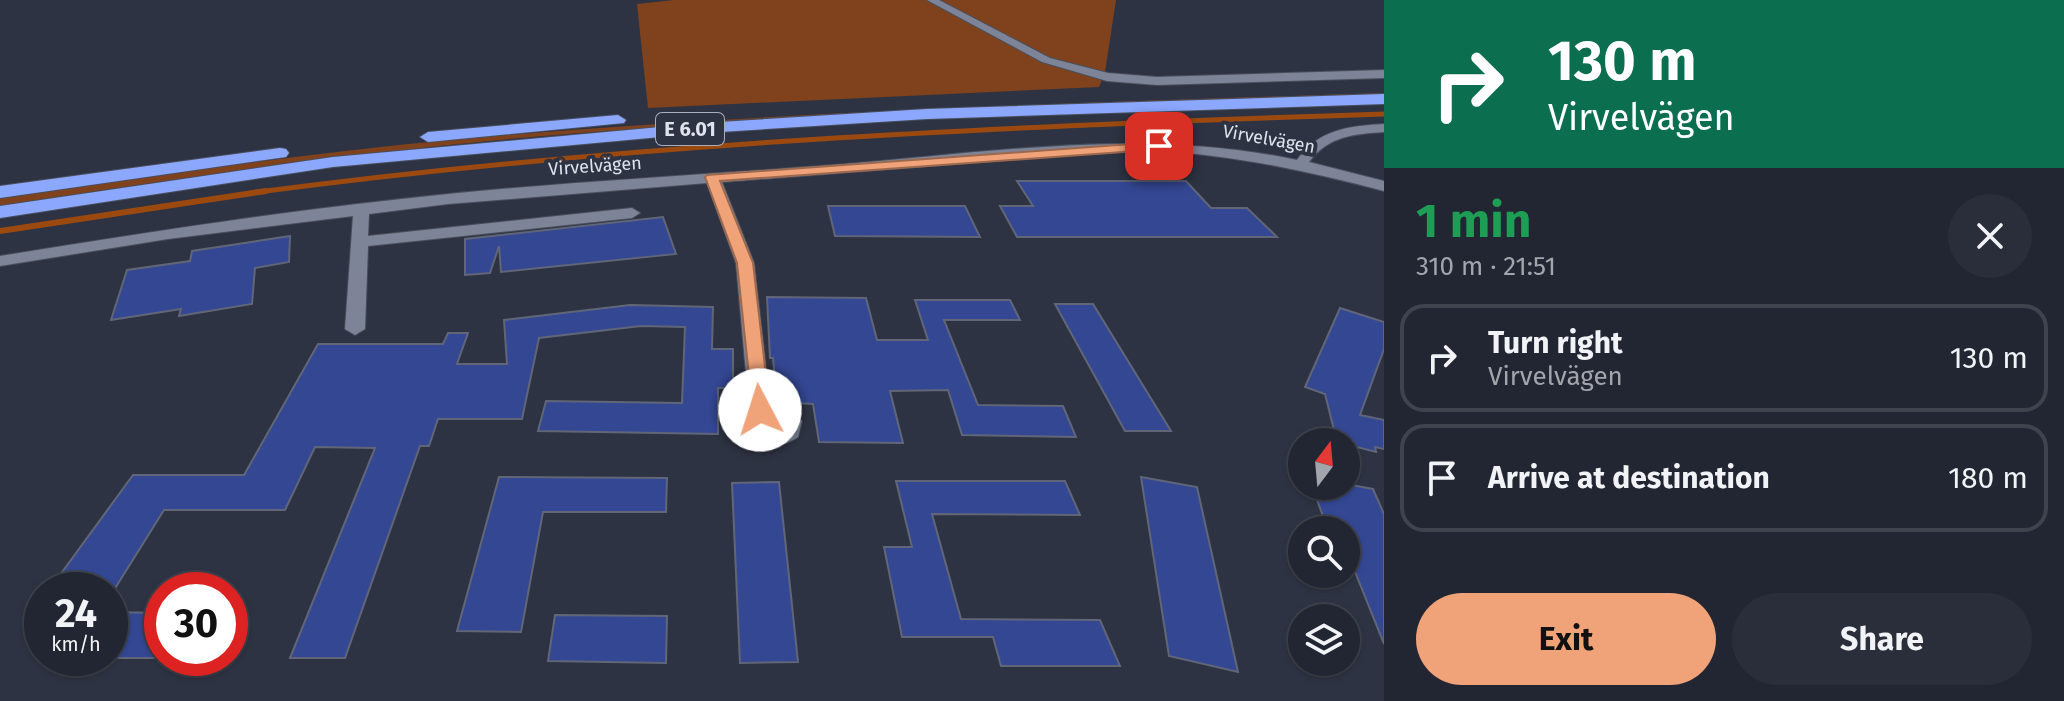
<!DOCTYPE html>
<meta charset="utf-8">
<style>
:root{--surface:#222632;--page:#2a2e3a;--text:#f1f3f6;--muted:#a2a5ac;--line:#3f434d;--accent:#f0a279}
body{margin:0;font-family:"Fira Sans",sans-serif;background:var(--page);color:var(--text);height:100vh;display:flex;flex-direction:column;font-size:30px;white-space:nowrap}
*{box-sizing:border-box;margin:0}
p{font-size:26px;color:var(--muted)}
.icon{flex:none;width:44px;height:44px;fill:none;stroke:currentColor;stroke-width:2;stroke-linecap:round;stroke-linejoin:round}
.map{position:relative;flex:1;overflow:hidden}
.drawer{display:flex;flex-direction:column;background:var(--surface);width:680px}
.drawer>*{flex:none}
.hud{background:#0b6e4f;color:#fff;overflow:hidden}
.needle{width:52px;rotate:16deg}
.buttons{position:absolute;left:1288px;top:428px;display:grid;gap:16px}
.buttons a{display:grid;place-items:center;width:72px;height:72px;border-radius:50%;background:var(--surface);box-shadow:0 2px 6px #0004,0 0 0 2px var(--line);font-size:40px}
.speed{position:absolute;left:24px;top:572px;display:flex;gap:16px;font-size:40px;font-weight:700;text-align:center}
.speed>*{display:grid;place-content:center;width:104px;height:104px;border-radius:50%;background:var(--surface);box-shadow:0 2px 6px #0004,0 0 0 2px var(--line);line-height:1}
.speed small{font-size:20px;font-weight:400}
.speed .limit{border:12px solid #d22;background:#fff;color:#111}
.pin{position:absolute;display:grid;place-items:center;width:68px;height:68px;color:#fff;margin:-34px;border-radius:16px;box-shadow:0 4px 12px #0006}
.me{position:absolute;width:88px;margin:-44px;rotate:355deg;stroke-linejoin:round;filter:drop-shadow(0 0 6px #0008)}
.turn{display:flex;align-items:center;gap:28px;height:168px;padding:0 32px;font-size:36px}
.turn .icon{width:104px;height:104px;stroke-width:2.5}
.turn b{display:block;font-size:56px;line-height:68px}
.round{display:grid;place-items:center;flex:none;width:84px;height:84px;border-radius:42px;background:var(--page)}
.head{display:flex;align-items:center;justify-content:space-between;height:136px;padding:0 32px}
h1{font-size:48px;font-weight:700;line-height:60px;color:#1e9e55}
.cta{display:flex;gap:16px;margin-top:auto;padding:16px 32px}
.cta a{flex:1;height:92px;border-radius:48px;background:var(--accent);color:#111;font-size:32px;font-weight:700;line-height:92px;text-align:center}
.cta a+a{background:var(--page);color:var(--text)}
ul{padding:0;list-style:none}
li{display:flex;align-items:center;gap:24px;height:108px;margin:0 16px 12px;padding:0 16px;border:4px solid var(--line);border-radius:24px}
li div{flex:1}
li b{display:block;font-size:30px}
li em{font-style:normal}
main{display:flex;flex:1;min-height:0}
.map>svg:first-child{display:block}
.green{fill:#80421c}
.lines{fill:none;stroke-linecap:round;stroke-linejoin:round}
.stream-far1{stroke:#9c4910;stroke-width:5}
.stream{stroke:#9c4910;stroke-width:6}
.building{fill:#344793;stroke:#606678;stroke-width:2}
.minor-casing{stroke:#4a4f5c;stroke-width:2}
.highway-casing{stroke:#4a4f5c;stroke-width:2}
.minor{fill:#7d8497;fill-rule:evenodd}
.highway{fill:#8ca7fe;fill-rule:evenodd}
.route{fill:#f0a279;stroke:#9c694f;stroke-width:2}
.labels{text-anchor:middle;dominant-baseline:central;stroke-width:8;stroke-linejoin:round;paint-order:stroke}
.far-street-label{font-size:18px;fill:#dfe3ee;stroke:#2e3343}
.shield{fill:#2e3343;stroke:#aaaebb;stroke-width:2}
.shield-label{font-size:20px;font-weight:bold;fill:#dfe3ee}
</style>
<main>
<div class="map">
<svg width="1384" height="701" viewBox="0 0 1384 701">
<rect width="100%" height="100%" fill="#2e3343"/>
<path class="green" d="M674 0H1116L1105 72 1099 87 648 108 637 4Z
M1384 93V98C1147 107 909 113 672 127 447 139 223 171 0 206V198C149 176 300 154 450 140 761 112 1072 103 1384 93Z"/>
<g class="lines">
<path class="stream-far1" d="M251 193C627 143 1005 126 1384 114"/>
<path class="stream" d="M0 231 266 191"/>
</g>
<path class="building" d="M1017 181H1186L1211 208H1247L1277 237H1017L1000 206H1033Z
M828 206H965L980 237 835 236Z
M663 217 676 254 501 272 499 246 490 273 465 275V239Z
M290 236 289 262 255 268 252 304 179 316 181 309 111 320 127 270 190 261 192 251Z
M767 297 866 298 877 340H928L915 300H1010L1020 320H944L978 405 1063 406 1076 437 962 435 948 390 890 391 903 443 819 442 813 404 777 402 773 358H770Z
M1055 304H1093L1171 431H1125Z
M630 305 713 307 712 349H733V388H718V434L538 431 546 401 682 403 685 327 641 326 539 338 522 419H438L429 446H420L345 658H290L375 448 315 447 285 510H164L114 590H49L133 475H244L318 344H443L448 333H468L457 364H507L504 320Z
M1340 308 1384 322V349L1360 415 1384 420V449L1375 447 1376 452 1337 442 1325 394 1305 387Z
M499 477 667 478 666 512H543L521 632 457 631Z
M1141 477 1197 487 1238 672 1169 656Z
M896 481H1065L1080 515 932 514 961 619 1100 620 1120 666H1001L993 637H902L884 547H912Z
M779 482 798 662 740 663 732 483Z
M1346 484 1373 489 1384 514V644L1349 557 1346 556V530H1328L1312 486Z
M110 612 162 613V658H110Z
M555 615 667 616 666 663 548 661Z"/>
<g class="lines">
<g class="minor-casing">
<path id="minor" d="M927 0H939L1050 58 1108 73 1157 77 1384 70V78L1157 85 1107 81 1042 62Z
M1384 124V132C1354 134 1328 136 1309 162L1384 181V191C1300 169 1220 152 1133 150L722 182 754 263 770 404 788 407 802 421 798 437C779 450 749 452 735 431L736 416 749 407 736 263 707 183 448 204 369 214 368 236 632 208 640 213 632 218 368 246 365 329 355 335 345 329 353 216 168 239 0 266V256C149 232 298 209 448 194 577 181 705 175 833 165 987 153 1144 127 1297 160 1319 129 1349 126 1384 124ZM763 417 774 419 780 423 779 428 768 432 757 428 758 420Z"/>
</g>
<g class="highway-casing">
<path id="highway" d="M1384 94V104L927 119 704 133 333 167 0 218V206L333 157 704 123 927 109Z
M618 115 626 120 624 123 428 142 420 137 428 132Z
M280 148 286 149 289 153 286 157 0 198V186Z"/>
</g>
<use href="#minor" class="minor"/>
<use href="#highway" class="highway"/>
</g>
<path class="route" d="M1159 142 1164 143V149L720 181 753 263 770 410 767 414H753L737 263 705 177 707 175Z"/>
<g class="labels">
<g class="far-street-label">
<text transform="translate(1269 139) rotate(10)">Virvelvägen</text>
<text transform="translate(595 166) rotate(-4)">Virvelvägen</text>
</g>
<rect class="shield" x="656" y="113" width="68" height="32" rx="6"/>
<g class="shield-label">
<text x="690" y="129">E 6.01</text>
</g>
</g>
</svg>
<div class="buttons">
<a><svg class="needle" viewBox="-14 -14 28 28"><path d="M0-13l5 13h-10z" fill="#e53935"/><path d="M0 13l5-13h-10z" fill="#a2a5ac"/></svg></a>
<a><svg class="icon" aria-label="search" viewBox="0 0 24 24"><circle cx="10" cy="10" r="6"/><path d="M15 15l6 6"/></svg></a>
<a><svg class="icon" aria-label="layers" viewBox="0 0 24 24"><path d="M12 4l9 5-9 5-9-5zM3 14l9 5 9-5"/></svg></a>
</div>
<div class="speed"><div>24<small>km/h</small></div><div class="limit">30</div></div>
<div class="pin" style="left:1159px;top:146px;background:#d93025"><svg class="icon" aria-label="arrive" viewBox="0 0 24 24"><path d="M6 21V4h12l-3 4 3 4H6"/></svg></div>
<svg class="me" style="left:760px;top:410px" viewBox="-20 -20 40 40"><circle r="19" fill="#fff"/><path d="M0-13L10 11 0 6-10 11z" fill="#f0a279"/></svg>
</div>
<section class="drawer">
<div class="hud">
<div class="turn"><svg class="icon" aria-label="right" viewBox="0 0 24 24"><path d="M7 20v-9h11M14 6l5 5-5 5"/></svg><div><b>130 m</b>Virvelvägen</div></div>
</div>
<div class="head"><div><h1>1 min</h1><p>310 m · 21:51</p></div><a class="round"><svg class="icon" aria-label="close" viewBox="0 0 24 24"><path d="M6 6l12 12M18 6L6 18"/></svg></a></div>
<ul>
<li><svg class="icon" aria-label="right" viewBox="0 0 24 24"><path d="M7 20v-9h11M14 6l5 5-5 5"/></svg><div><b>Turn right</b><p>Virvelvägen</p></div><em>130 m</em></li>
<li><svg class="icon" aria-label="arrive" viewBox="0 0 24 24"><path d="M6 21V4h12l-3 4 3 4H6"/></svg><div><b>Arrive at destination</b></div><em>180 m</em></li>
</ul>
<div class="cta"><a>Exit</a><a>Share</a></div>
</section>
</main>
